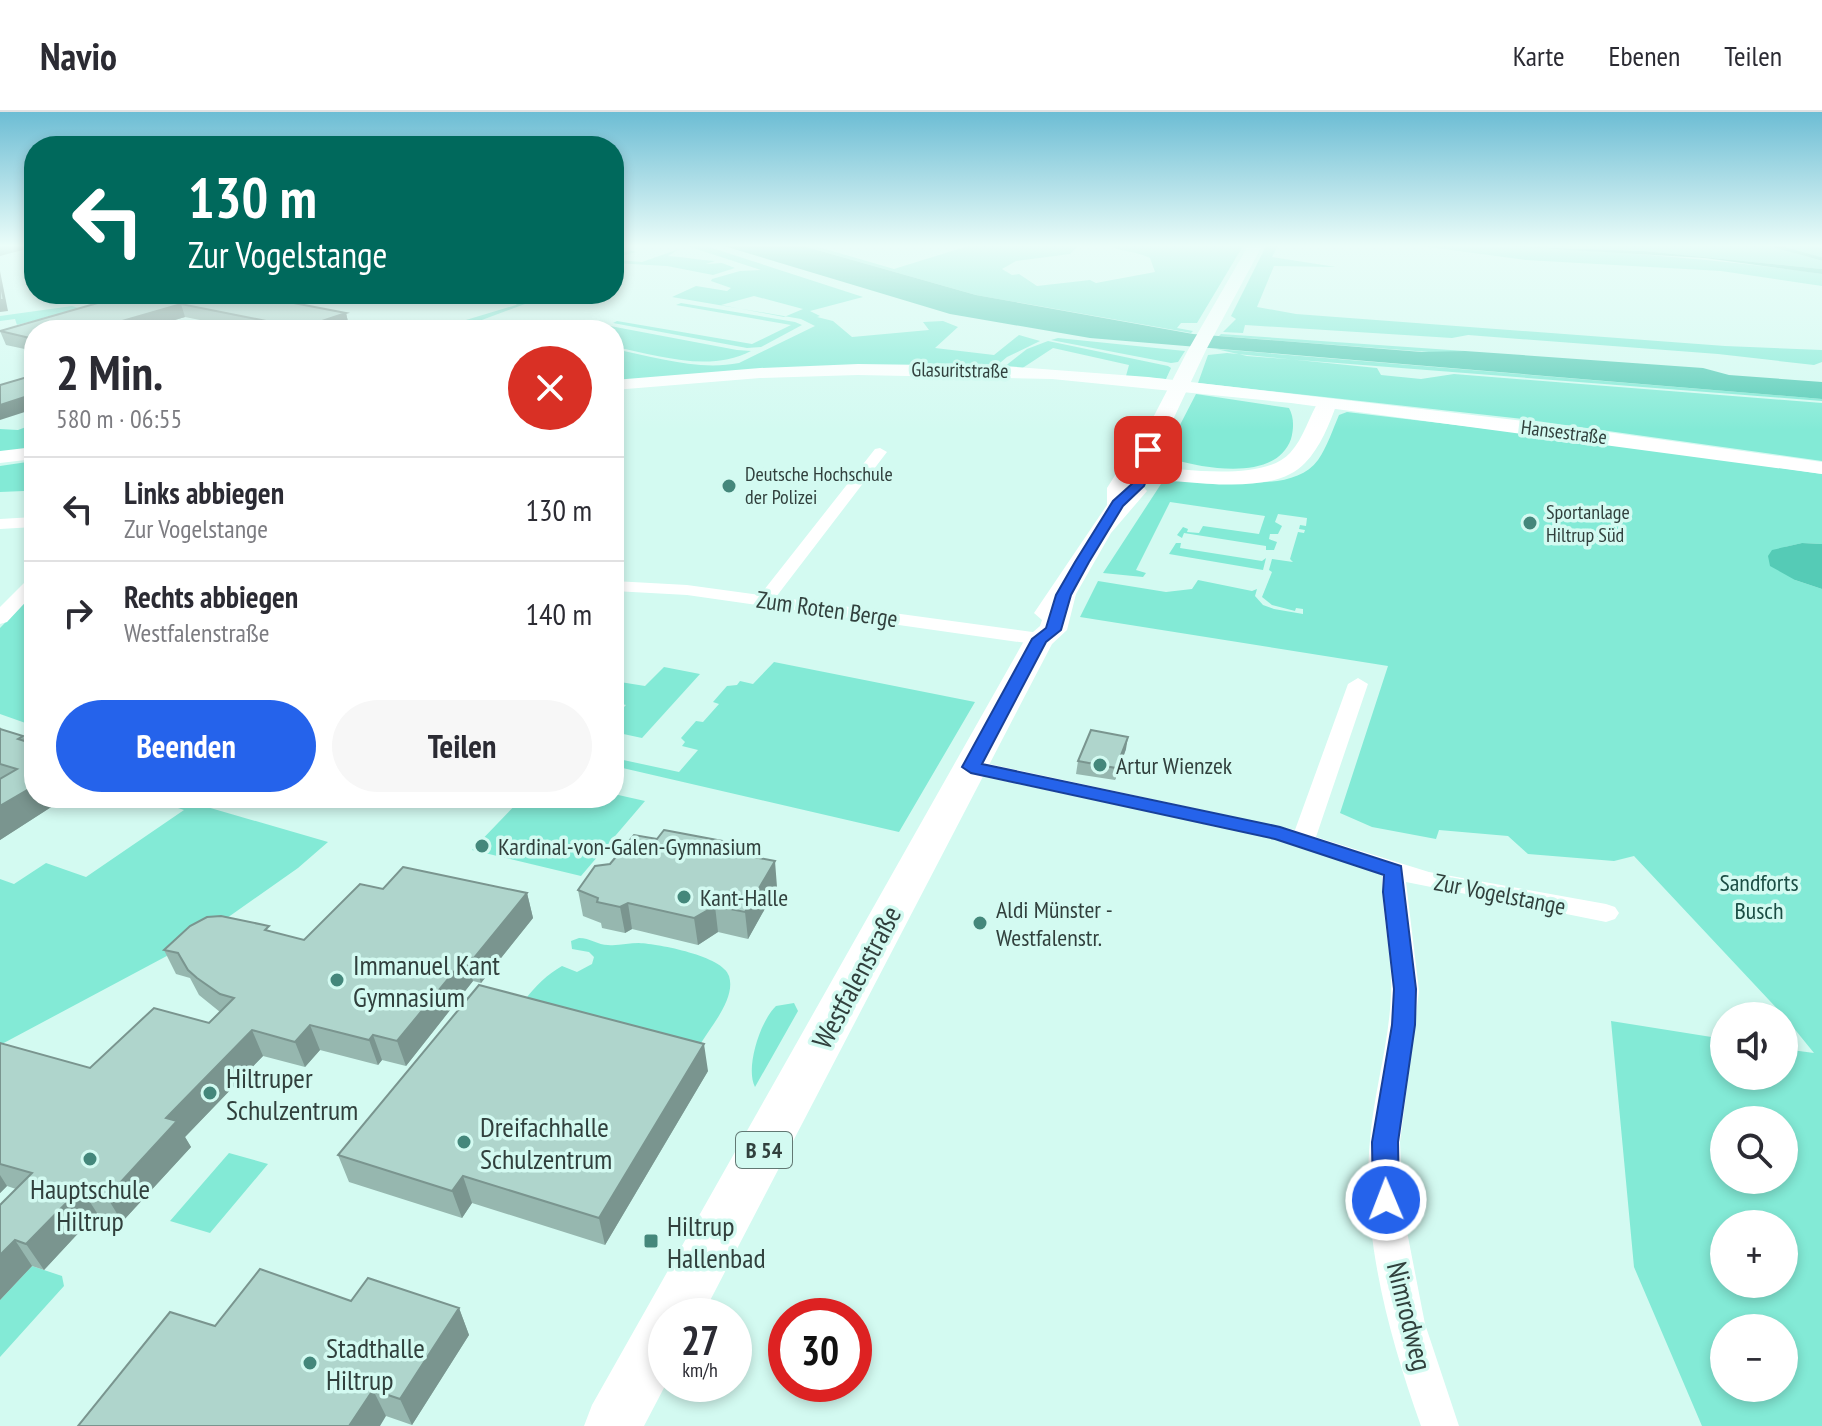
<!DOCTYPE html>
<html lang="de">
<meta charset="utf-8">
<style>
:root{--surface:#fff;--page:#f7f7f7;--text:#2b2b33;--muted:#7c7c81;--line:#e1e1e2;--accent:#2563eb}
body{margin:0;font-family:"PT Sans Narrow",sans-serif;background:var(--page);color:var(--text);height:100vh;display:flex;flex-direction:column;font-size:30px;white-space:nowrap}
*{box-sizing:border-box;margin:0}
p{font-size:26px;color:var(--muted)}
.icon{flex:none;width:44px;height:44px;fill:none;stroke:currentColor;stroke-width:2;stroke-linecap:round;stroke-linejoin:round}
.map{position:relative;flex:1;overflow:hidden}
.side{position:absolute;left:24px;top:208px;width:600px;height:488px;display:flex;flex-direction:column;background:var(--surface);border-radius:32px;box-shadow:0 4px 12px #0003}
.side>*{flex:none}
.top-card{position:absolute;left:24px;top:24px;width:600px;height:168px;border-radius:32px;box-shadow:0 4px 12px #0003;background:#00695c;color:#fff;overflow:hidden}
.buttons{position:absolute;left:1710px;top:890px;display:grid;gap:16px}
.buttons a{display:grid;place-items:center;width:88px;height:88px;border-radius:50%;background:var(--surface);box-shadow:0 4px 12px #0003;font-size:40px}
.speed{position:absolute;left:648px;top:1186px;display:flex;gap:16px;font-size:40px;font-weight:700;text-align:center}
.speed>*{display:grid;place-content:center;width:104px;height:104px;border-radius:50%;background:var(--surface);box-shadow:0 4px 12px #0003;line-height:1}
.speed small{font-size:20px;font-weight:400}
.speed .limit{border:12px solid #d22;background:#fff;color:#111}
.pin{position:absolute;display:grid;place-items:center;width:68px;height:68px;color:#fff;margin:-34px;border-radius:16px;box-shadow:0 4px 12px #0006}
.me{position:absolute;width:88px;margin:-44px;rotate:359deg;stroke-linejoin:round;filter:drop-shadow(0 0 6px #0008)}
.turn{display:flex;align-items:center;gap:28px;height:168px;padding:0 32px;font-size:36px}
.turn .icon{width:104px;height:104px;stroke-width:2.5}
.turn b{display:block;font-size:56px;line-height:68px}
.round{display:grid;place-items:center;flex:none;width:84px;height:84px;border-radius:42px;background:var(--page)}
.headline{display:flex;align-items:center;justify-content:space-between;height:136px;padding:0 32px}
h1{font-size:48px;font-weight:700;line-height:60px}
.button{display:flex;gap:16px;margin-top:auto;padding:16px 32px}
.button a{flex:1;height:92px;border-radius:48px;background:var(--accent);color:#fff;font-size:32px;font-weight:700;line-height:92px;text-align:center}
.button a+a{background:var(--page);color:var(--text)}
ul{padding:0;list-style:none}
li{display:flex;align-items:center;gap:24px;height:104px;padding:0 32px;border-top:2px solid var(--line)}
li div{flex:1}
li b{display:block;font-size:30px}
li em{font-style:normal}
header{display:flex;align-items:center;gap:48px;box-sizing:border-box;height:112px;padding:0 40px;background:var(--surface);border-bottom:2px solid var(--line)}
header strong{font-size:38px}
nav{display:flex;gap:44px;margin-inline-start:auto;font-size:28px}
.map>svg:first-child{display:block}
.green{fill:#83ead6;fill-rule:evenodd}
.water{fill:#55cbb6}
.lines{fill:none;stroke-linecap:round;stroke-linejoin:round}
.stream{stroke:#55cbb6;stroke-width:3}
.minor{fill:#fff;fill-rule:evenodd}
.secondary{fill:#fff;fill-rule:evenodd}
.primary{fill:#fff;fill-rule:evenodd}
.wall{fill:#96b7af}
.shaded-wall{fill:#7a958f}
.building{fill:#afd5cc;stroke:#7a958f;stroke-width:2}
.route{fill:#2563eb;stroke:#184099;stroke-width:2}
.poi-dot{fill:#44877b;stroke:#d3faf1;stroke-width:3}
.labels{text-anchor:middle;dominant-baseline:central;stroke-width:7;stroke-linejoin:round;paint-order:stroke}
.far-street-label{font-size:20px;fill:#31403d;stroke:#d3faf1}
.far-poi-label{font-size:20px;fill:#31403d;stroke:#d3faf1;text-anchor:start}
.shield{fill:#d3faf1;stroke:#627873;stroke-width:2}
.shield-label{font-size:22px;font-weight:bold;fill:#31403d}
.street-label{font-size:24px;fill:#31403d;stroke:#d3faf1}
.poi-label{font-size:24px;fill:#31403d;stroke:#d3faf1;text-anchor:start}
.park-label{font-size:24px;fill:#1a4d44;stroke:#d3faf1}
.near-poi-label{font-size:28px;fill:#31403d;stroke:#d3faf1;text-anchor:start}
.near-street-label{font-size:28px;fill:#31403d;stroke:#d3faf1}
</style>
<header>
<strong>Navio</strong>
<nav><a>Karte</a><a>Ebenen</a><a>Teilen</a></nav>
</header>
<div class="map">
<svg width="1822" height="1314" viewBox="0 0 1822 1314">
<rect width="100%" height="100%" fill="#d3faf1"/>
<path class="green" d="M687 134H706L863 185 810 199 820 204 817 205 833 209 852 225 929 218 923 210 943 209 958 215 935 236 994 243 1019 223 1040 229 1007 245 995 255H795L614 269V237C655 245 698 259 739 251L815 214 801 207 672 185 696 174 727 179 731 176 711 169 712 167 740 159 761 158ZM754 184 803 197 784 205 721 193Z
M803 134H815L894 157 968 134H1078L1070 142 1016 149 1002 157 1012 163 1019 162 1037 174 1090 168 1096 171 1155 160 1150 146C1136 139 1123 140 1109 134H1243L1197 211H1181L1177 216 1193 219 1191 221 976 183Z
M1266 134H1278L1272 145 1336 155 1274 154 1257 195 1296 202 1725 234 1822 238V250L1814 253 1718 242 1468 223 1452 226 1245 213 1243 221 1223 220 1236 207 1231 204Z
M1421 134C1555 134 1689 143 1822 162V174L1721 159 1526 148Z
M1518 134H1811L1822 136V157L1644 139Z
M679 137 668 144C684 145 699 148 715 149L706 152 722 151 735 156 713 163 667 154 614 151V144L629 138 636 140 618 145 617 148 642 150Z
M510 182H552L455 218 446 214 516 193 518 190 515 189 521 186 507 183Z
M681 191 795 210 802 213 761 235 747 236 613 211 617 209 752 232 791 213 676 193Z
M72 194 82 197 0 217 17 213 15 207 0 209V204Z
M610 214 737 238 751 239C708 261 659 243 614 235V218H591Z
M1221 222 1465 239 1442 241 1219 224Z
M1058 226 1185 239 1178 250 1171 251 1051 228Z
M1048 229 1168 254 1171 256 1166 267 1126 264 1129 253 1053 236 1021 257 1004 255 1027 237Z
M1216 237 1822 287V289L1247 244Z
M1227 241 1377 256 1381 263 1421 267 1454 262 1822 291V349L1523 307 1198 271 1208 243Z
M1196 282 1289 296C1294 305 1294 316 1291 327 1276 369 1208 357 1175 348L1167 338Z
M1347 300 1609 331 1822 362V432L1802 431 1785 435 1795 468 1822 477V1314H1702L1634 1155 1611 909 1724 927V964H1784V937L1814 941 1784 904 1634 744 1614 749 1528 742 1508 724 1439 718 1436 727 1372 715 1340 701 1388 554 1080 505 1098 469 1166 480 1192 477 1198 468 1252 479 1257 477 1255 484 1263 493 1274 497 1303 502V497L1296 496 1295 499 1272 493 1262 485 1272 460 1269 458 1272 447 1293 450 1290 447 1298 420 1304 421 1305 418 1299 417 1300 413 1306 414 1307 406 1278 402 1275 410 1282 414 1278 422H1270L1269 427 1277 430 1274 438H1266V434L1184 421 1182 426 1177 423 1183 415 1188 417 1187 420 1199 421 1203 414 1259 422 1265 404 1170 390 1136 458 1146 461 1143 465 1103 461 1161 372C1200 359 1288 389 1318 348 1327 335 1333 317 1339 303ZM1724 1008H1784V1068H1724ZM1724 1112H1784V1172H1724ZM1724 1216H1784V1276H1724Z
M34 312V337L0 340V317L18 318Z
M34 349V371L24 379 0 380V354Z
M1176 431H1181L1180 436 1262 449 1266 446 1263 458 1169 442Z
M34 481V614L0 602V516Z
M774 550 975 590 899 720 614 654V646L679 660 698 638 682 634 685 630 681 626 696 609 703 610 719 592 713 590 727 574 737 573 740 569 753 572Z
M664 555 700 562 642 626 614 620V605L626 593 614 590V569L645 574Z
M614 682 645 689 581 764 472 738 522 686H614Z
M148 686H176L328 730 298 756 193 830 0 933V767L14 772 46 751 86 765 184 698Z
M579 826C590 826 598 833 608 833 618 834 629 831 639 831 659 832 723 844 729 864 736 886 712 913 701 931L525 888C535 874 548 862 562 854L577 860 592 852 594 845 589 840 572 837 571 829Z
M794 891 798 899 755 975C745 957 760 909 776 894Z
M229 1041 268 1052 210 1121 170 1109Z
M32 1154 62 1164 64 1174 0 1245V1188Z"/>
<path class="water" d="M724 134H803L976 183 1193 222 1422 240 1465 239 1703 256 1729 263 1822 270V287L1090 226 950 202Z
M1502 134 1644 139 1822 157V162L1705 146Z
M1802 431 1822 432V477L1795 468 1770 454 1768 444 1772 438Z"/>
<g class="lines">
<path class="stream" d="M1775 134 1822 147"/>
<path class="minor" d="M880 336 887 340 776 485 1040 521 1047 523 1049 527 1047 531 1040 533 687 483 614 479V469L687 473 760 483 875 337Z
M34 405V415L0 417V407Z
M34 466V481L7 510 0 512V495L28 467Z
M1358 566 1368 572 1316 725 1429 760 1606 792 1615 795 1619 801 1615 807 1606 810 1406 770 1419 879 1400 1030 1403 1099 1425 1212 1459 1314H1421C1389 1224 1361 1124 1370 1028 1374 979 1389 932 1391 883 1393 843 1381 803 1382 762L1275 727 971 662 960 655 971 648 1295 718 1348 572Z"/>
<path class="secondary" d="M858 252 1004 254 1148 265 1550 312 1822 350V362L1291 291 1052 267 858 263 760 266 614 278V268L760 256Z
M34 335V347L0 351V339Z"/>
<path class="primary" d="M1248 134H1262L1206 238 1151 354C1185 358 1265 369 1290 341 1304 326 1309 304 1320 287H1334L1337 291C1330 311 1320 336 1305 351 1271 388 1180 366 1136 367L1133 372 1143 374 1147 379 1111 421 1076 482 1067 518 1052 532 702 1204H666V1272L644 1314H584L592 1293 1025 527 1040 514 1042 508 1034 501 1107 393V376L1119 357 1128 354 1188 238Z"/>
</g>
<path class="wall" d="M112 182H299L279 188 346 201 349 214 338 218H250L185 205 141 218H34V239L6 233 0 219 122 184Z
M410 182H456L447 185 432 186Z
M0 615 2 618 23 624 26 629 34 686H89L75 696 59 690 0 728Z
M1126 637 1115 668 1076 662 1078 649Z
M657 727 733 731 734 742 777 775 748 827 718 820 698 833 632 817 625 821 602 816 601 811 583 804 578 778 610 752Z
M383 777 527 781 533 806 481 871 473 869 406 954 382 948 378 953 320 938 305 955 263 944 185 1025 191 1035 122 1110 97 1101 44 1158 32 1154 0 1188V1093L16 1077 7 1074 0 1081V931L90 956 209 911 220 900 199 883 190 866 176 862 164 838 271 820 304 828Z
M708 959 605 1133 472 1091 462 1106 349 1070 338 1043Z
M351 1189 459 1196 469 1223 412 1313 386 1304 215 1214Z"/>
<path class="shaded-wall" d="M0 134H34V135L0 144Z
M0 159 8 199 0 200Z
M254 182H299L256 195Z
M431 182H456L447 185 432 186Z
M181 192 185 205 141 218H91Z
M346 201 349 214 338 218H302L301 216Z
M34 282V297L0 308V293Z
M1128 625 1126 637 1115 668 1116 656Z
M34 674V686H57L59 690 0 728V694Z
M70 686H89L75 696Z
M733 731 736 756 727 740Z
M775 749 777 775 748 827 745 800Z
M527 781 533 806 481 871 474 846Z
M628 791 632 817 625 821 620 795Z
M715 794 718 820 698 833 694 806Z
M466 845 473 869 406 954 397 929Z
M310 913 320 938 305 955 295 930Z
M252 918 263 944 185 1025 191 1035 122 1110 107 1085 166 1006Z
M373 923 382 948 378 953 369 928Z
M704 932 708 959 605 1133 599 1106Z
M0 1063 7 1074 0 1081Z
M463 1064 472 1091 462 1106 452 1079Z
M81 1076 97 1101 44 1158 26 1132Z
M15 1128 32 1154 0 1188V1143Z
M459 1196 469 1223 412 1313 400 1287Z
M373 1278 386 1304 380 1314H349Z"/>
<path class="building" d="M0 170 4 188H0Z
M129 182H254L252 183 346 201 301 216 181 192 91 218H34V227L0 219Z
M34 263V282L0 293V273Z
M0 617 23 624 18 627 34 632V674L0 694V667L17 657 0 652Z
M1091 618 1128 625 1116 656 1078 649Z
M664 718 733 731 727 740 775 749 745 800 715 794 694 806 628 791 620 795 597 790 598 786 578 778 595 754 610 752 634 723 657 727Z
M403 755 527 781 474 846 466 845 397 929 373 923 369 928 310 913 295 930 252 918 166 1006 177 1009 107 1085 81 1076 26 1132 15 1128 0 1143V1093L32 1061 0 1052V931L90 956 154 896 209 911 234 886 220 882 197 866 188 858 178 841 164 838 190 814 207 805 221 804 269 814 265 818 304 828 360 772 383 777Z
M479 873 704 932 599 1106 463 1064 452 1079 338 1043Z
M260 1157 351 1189 368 1166 459 1196 400 1287 373 1278 349 1314H78L170 1200 215 1214Z"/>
<linearGradient id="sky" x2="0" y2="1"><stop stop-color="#6dbdd4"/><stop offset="0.42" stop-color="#ebfdf9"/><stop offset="1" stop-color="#ebfdf9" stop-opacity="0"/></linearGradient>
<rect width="1822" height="318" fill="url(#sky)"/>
<path class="route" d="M1143 335 1154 338 1143 359 1148 364 1144 374 1123 394 1089 450 1071 483 1061 518 1046 530 982 652 1280 715 1401 754 1416 877 1415 913 1398 1030 1399 1088 1395 1096 1386 1099 1377 1096 1373 1088 1372 1030 1392 913 1394 877 1383 780 1384 763 1275 727 971 661 962 655 1032 527 1046 516 1056 483 1075 450 1113 389 1133 371 1135 364 1131 359Z"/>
<g class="poi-dot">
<circle cx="729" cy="374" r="8"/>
<circle cx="1530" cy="411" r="8"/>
<circle cx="1100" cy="653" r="8"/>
<circle cx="482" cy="734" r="8"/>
<circle cx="684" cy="785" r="8"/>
<circle cx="980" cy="811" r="8"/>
<circle cx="337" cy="868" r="8"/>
<circle cx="210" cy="981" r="8"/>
<circle cx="464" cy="1030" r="8"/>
<circle cx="90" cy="1047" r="8"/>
<rect x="643" y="1121" width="16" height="16" rx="4"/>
<circle cx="310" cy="1251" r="8"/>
</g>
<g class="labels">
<g class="far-street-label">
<text transform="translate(960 258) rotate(1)">Glasuritstraße</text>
<text transform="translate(1564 320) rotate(7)">Hansestraße</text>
</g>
<g class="far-poi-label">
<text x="745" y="362">Deutsche Hochschule<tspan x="745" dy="23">der Polizei</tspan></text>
<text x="1546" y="400">Sportanlage<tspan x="1546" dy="23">Hiltrup Süd</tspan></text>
</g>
<rect class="shield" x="736" y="1020" width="56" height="36" rx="6"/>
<g class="shield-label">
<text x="764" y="1038">B 54</text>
</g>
<g class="street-label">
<text transform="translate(827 497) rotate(8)">Zum Roten Berge</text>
<text transform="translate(1500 782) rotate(11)">Zur Vogelstange</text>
</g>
<g class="poi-label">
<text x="1116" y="653">Artur Wienzek</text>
<text x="498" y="734">Kardinal-von-Galen-Gymnasium</text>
<text x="700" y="785">Kant-Halle</text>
<text x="996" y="797">Aldi Münster -<tspan x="996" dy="28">Westfalenstr.</tspan></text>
</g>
<g class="park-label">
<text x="1759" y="770">Sandforts<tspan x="1759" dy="28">Busch</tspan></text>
</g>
<g class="near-poi-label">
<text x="353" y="852">Immanuel Kant<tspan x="353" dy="32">Gymnasium</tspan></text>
<text x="226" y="965">Hiltruper<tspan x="226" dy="32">Schulzentrum</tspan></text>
<text x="480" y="1014">Dreifachhalle<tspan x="480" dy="32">Schulzentrum</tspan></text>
<text x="90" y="1076" text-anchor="middle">Hauptschule<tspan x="90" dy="32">Hiltrup</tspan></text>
<text x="667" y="1113">Hiltrup<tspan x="667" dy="32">Hallenbad</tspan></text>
<text x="326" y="1235">Stadthalle<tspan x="326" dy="32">Hiltrup</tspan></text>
</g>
<g class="near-street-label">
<text transform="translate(856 865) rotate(-62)">Westfalenstraße</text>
<text transform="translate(1410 1204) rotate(76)">Nimrodweg</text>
</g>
</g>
</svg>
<div class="buttons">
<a><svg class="icon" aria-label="sound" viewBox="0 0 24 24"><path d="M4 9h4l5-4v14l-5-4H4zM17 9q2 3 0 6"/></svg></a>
<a><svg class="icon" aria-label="search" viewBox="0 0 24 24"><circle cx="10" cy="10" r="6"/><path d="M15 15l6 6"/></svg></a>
<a>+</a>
<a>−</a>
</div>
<div class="speed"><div>27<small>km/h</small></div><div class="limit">30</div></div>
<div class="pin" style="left:1148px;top:338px;background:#d93025"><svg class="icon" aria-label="arrive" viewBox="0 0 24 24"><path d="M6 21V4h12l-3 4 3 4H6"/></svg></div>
<svg class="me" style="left:1386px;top:1088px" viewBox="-20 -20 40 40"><circle r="17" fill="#2563eb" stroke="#fff" stroke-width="3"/><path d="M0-11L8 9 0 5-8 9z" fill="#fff"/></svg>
<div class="top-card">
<div class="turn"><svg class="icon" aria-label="left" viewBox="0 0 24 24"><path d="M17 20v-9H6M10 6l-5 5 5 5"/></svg><div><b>130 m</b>Zur Vogelstange</div></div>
</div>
<section class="side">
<div class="headline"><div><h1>2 Min.</h1><p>580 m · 06:55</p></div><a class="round" style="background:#d93025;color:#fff"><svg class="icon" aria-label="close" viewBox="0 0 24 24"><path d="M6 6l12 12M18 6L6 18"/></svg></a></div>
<ul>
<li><svg class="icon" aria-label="left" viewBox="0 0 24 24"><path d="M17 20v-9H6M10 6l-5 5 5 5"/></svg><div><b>Links abbiegen</b><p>Zur Vogelstange</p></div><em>130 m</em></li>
<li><svg class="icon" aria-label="right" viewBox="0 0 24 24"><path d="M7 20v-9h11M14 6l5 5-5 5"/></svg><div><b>Rechts abbiegen</b><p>Westfalenstraße</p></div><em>140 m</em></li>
</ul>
<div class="button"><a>Beenden</a><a>Teilen</a></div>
</section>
</div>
